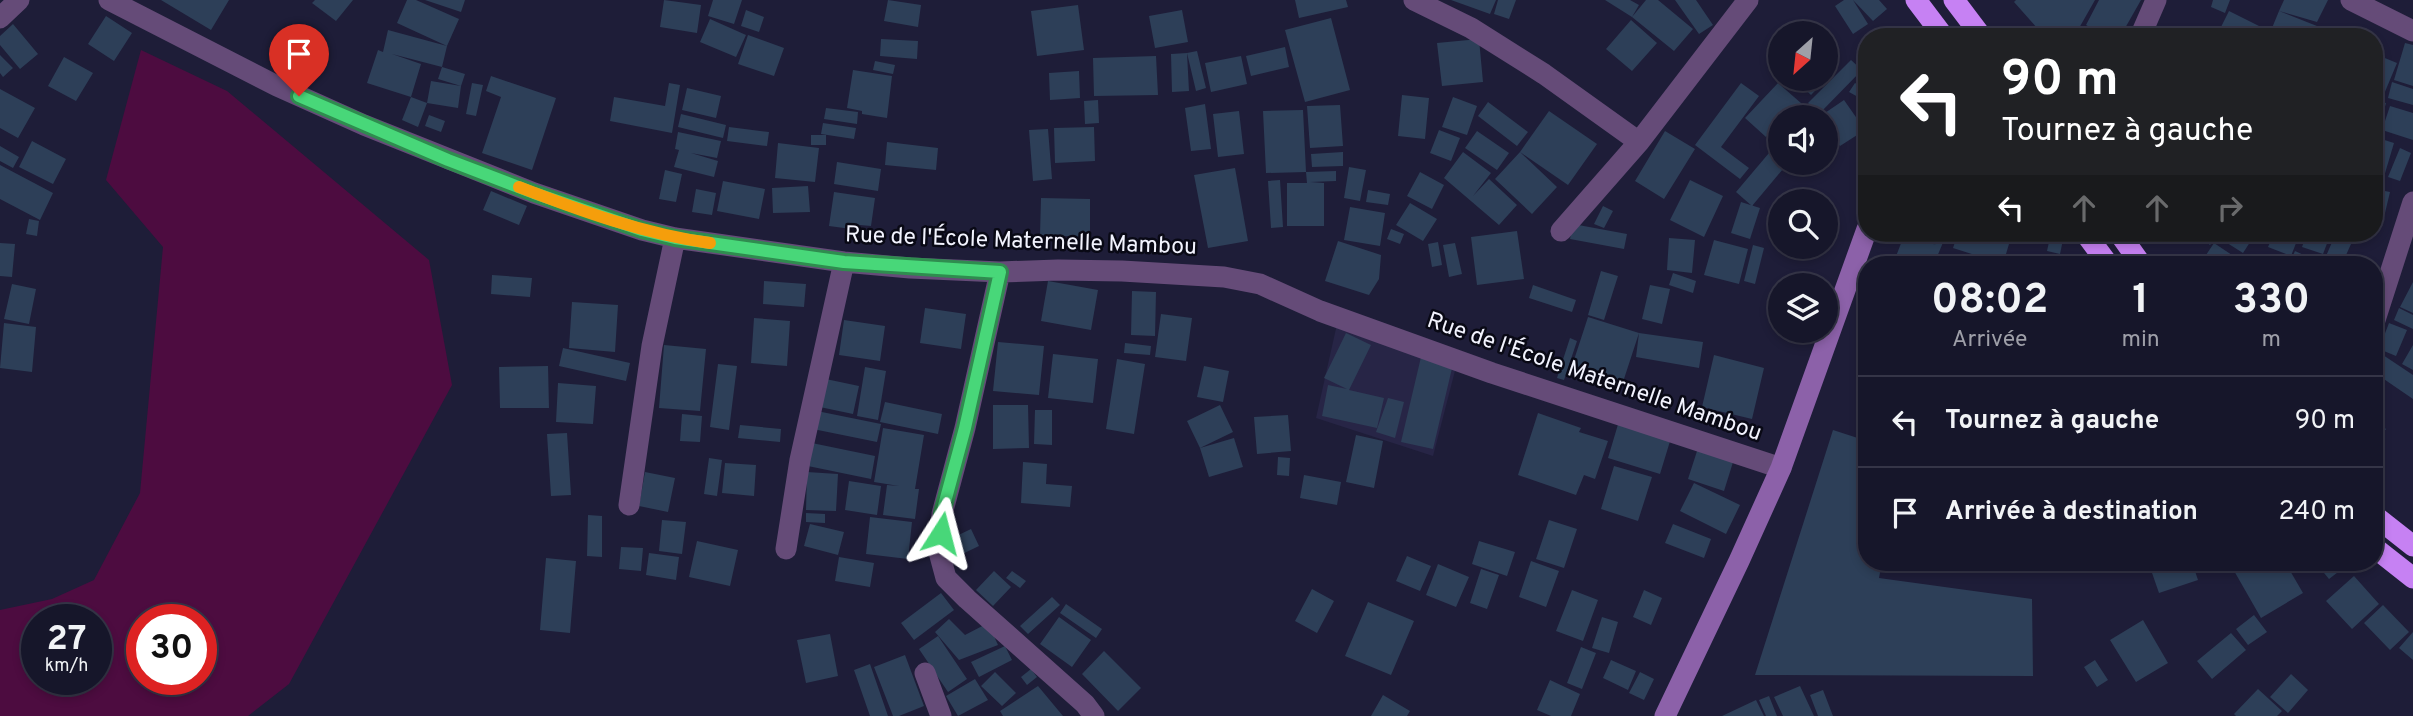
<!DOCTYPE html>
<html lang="fr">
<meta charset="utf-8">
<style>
:root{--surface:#16162a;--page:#1f1f32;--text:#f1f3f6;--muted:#9e9fa8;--line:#353547}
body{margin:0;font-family:Overpass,sans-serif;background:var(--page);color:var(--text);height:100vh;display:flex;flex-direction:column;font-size:26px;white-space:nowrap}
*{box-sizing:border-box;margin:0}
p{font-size:23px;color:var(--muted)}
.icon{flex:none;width:38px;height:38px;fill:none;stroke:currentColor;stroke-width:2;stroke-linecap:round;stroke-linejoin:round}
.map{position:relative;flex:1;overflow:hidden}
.side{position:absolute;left:1858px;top:256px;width:525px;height:315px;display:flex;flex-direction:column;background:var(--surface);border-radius:28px;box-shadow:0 4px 10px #0003,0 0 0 2px var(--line)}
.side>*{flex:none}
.banner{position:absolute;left:1858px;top:28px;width:525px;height:214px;border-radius:28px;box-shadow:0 4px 10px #0003,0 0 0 2px var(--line);background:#202124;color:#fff;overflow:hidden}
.needle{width:46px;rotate:207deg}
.tools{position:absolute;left:1768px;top:21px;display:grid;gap:14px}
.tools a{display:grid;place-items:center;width:70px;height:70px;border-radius:50%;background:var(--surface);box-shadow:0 4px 10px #0003,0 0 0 2px var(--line);font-size:35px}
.speed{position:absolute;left:21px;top:604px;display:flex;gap:14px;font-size:35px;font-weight:700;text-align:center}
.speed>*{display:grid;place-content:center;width:91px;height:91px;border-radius:50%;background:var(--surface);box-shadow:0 4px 10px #0003,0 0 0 2px var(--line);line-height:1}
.speed small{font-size:18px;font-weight:400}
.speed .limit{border:10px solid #d22;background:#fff;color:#111}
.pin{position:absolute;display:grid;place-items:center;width:60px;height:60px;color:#fff;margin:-72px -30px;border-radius:50% 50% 50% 0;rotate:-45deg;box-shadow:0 0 7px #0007}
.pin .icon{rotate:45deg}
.me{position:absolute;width:77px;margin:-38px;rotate:9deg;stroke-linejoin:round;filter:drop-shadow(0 0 5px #0008)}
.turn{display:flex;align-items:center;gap:24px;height:147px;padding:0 28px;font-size:32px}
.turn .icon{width:91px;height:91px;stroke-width:2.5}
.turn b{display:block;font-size:49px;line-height:60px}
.lanes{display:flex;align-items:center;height:66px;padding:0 28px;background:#0003;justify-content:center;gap:35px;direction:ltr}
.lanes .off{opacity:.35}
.eta{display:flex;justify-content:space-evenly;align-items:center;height:119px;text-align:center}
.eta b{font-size:42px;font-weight:700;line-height:49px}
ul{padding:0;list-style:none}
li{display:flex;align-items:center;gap:21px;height:91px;padding:0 28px;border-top:2px solid var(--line)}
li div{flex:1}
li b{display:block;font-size:26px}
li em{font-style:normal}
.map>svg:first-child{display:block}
.built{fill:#272546}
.green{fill:#4d0c40;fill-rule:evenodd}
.building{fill:#2d3f58}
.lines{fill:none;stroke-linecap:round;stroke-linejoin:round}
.street{stroke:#654b78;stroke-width:21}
.secondary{stroke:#8c61a9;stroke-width:21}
.highway{stroke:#c681f3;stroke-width:21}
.route-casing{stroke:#2f8c4f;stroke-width:18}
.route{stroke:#48d779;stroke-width:12}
.slow{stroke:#f59e0b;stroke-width:12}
.labels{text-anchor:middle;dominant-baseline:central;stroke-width:5;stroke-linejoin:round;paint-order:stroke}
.street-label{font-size:23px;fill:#f2f3fe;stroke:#090915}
</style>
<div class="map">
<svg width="2413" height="716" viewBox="0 0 2413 716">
<rect width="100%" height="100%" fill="#1e1d38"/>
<path class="built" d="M1337 324 1457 363 1433 456 1316 418Z"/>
<path class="green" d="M141 50 227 91 429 260 452 385 289 684 248 716H0V610L52 599 94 580 140 493 163 247 106 180ZM37 620H96V679H37ZM142 620H201V679H142Z"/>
<path class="building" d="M161 0H229L211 30Z
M315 0H353L336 21 312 3Z
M407 0H416L459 19 447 46 397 23Z
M425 0H465L461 12Z
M664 0 701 5 697 33 660 27Z
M713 0H742L734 24 708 16Z
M888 0 921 5 918 27 884 21Z
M1295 0H1346L1348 7 1299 18Z
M1451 0H1496L1490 14Z
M1498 0H1516L1509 19 1494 14Z
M1605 0H1630L1639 5 1632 17 1646 0H1658L1693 29 1674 51 1632 17Z
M1675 0H1696L1713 25 1699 34Z
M1844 0H1853L1868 24 1853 34 1835 6Z
M1853 0H1879L1887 9 1873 21Z
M2016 0H2095L2074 37H2045L2014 2Z
M2099 0H2141L2120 37H2107L2086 25Z
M2213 0H2230L2225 13 2211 7Z
M2284 0H2328L2317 22 2279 11 2322 28 2319 37H2294L2272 28 2279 11Z
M1078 5 1084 50 1037 56 1031 11Z
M746 10 764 17 759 32 741 26Z
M1182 10 1188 42 1155 48 1149 16Z
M2229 11 2261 27 2256 37H2216Z
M106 16 132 33 114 61 88 44Z
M1331 18 1350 90 1305 102 1285 30Z
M710 19 746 35 736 57 700 42Z
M1631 20 1657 43 1632 71 1606 49Z
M13 24 38 54 20 69 0 45V36Z
M2085 26 2105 37H2079Z
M388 30 447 46 442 67 465 74 461 86 438 79 442 67 392 54 421 64 411 97 367 83 378 50 383 52Z
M748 35 784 48 774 76 738 64Z
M881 39 918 41 917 59 880 56Z
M1479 39 1483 82 1442 86 1437 43Z
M2405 43 2413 45V86L2394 80Z
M1285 47 1289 67 1251 76 1246 56Z
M1197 51 1206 88 1196 91 1187 53Z
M1187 53 1189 91 1172 92 1171 54Z
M2375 54 2397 63 2382 99 2375 96Z
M0 55 13 68 3 77 0 73Z
M1156 56 1158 95 1094 96 1093 58Z
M1241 56 1247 84 1211 92 1205 63Z
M64 57 93 73 76 101 48 86Z
M1825 59 1836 69 1811 95 1794 79H1825Z
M1851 60 1862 70 1819 114 1808 103Z
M875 61 895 65 893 74 873 70Z
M853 70 892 76 887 118 862 114V111L847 108Z
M1079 71 1080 98 1050 100 1049 73Z
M491 76 556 98 532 170 482 153 501 97 486 91Z
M431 81 461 86 458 108 427 103Z
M2392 82 2413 89V105L2388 98Z
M472 83 483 85 476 116 466 114Z
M669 83 680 85 672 133 610 121 614 97 665 106Z
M1741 83 1759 96 1721 147 1749 168 1740 179 1695 145Z
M1778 83 1817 117H1780V131L1775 127 1766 137 1745 118Z
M1855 83 1867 90V102L1849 92Z
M687 88 721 96 716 118 682 110Z
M0 89 35 108 18 138 0 128Z
M1402 95 1429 98 1425 139 1398 136Z
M411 97 427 103 418 127 402 120Z
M1453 97 1477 106 1467 135 1442 127Z
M1098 100 1099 123 1085 124 1084 101Z
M1844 100 1865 130 1840 146 1825 124V117H1819Z
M2375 101 2386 103 2378 132 2375 131Z
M1488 102 1528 132 1517 146 1478 116Z
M1205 104 1211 149 1191 151 1185 108Z
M1340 105 1343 146 1310 148 1307 106Z
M2390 106 2413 113V140L2382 130Z
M826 108 858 112 857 124 824 119Z
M1303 110 1306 172 1266 173 1263 111Z
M1239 111 1244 154 1218 157 1213 114Z
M1549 111 1597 144 1568 185 1520 152 1557 187 1532 214 1495 179 1520 152Z
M681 114 726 125 723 138 678 127Z
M429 115 445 121 441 132 425 126Z
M823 123 856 128 854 139 821 134Z
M729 127 769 132 767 146 727 141Z
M1094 127 1095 161 1055 163 1054 128Z
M1048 129 1052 179 1033 181 1029 130Z
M1439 130 1460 138 1451 161 1430 153Z
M1477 131 1509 153 1497 170 1465 148Z
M1665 131 1695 149 1664 199 1635 181Z
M678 132 721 141 717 158 691 153 718 161 714 177 674 167 679 150 675 149Z
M811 135H826V145H811Z
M2375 137 2394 143 2383 180 2375 177Z
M1780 140V163H1788L1752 206 1736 192Z
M32 141 66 159 53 184 19 167Z
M887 142 938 148 936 170 885 165Z
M778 143 819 148 815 182 775 178Z
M0 146 19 157 13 168 0 161Z
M2400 148 2411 153 2400 181 2388 177Z
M1343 152V166L1312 167 1311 154Z
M1463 152 1491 173 1473 196 1489 179 1517 205 1499 225 1444 178Z
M837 162 881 169 878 191 834 184Z
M0 165 53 193 40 220 0 199Z
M1349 167 1366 170 1360 201 1344 198Z
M1235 168 1248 241 1208 248 1194 175Z
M665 170 682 174 676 202 659 199Z
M1336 171V181L1310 182 1324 183V226H1287V183H1307L1306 172Z
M1420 172 1444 185 1432 209 1407 196Z
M1280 180 1283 227 1271 228 1268 181Z
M1690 180 1723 196 1704 237 1670 220Z
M723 181 765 189 759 219 717 211Z
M808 186 810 212 773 213 772 188Z
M696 189 716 193 712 215 692 212Z
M2375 189 2390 192 2385 213 2375 210Z
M1368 190 1390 194 1388 205 1366 202Z
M491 191 527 206 519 225 483 210Z
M834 192 875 198 871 226 860 225 859 230 829 226Z
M1041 198 1090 199V237L1040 235Z
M1741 202 1760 208 1750 239 1731 233Z
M1410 203 1437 219 1423 241 1396 225Z
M1603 206 1613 211 1604 228 1594 224Z
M1350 207 1385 213 1380 246 1344 240Z
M29 219 39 221 37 236 26 234Z
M1573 224 1627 234 1624 249 1570 239Z
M1391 229 1404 234 1400 244 1387 239Z
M1517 231 1524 279 1477 285 1471 237Z
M1905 233 1936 245 1912 233H1947L1934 264H1893Z
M1958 233H1974L2009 244 2003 264 1953 248Z
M2051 233 2064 235 2060 254 2047 251Z
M2196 233H2221L2210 245Z
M2229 233H2256L2243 253 2224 241Z
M2274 233H2300L2291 256 2268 247Z
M2307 233H2331L2323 254 2302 247Z
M2336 233H2356L2342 264H2326L2323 263Z
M1669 238 1695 240 1692 273 1667 270Z
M1714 240 1748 249 1739 284 1704 275Z
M1338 241 1381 255 1379 279 1369 295 1325 281Z
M1438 242 1442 265 1432 267 1428 244Z
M0 243 15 244 12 277 0 276Z
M1455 243 1462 274 1449 277 1443 245Z
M2214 243 2235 257 2230 264H2219L2206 255Z
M1753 245 1764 248 1755 284 1744 281Z
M2295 251 2317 261 2316 264H2289Z
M1601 271 1618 276 1604 320 1588 315Z
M1673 273 1696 281 1693 293 1669 285Z
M492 275 532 278 530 297 491 294Z
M764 281 806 284 804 307 763 304Z
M1048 281 1098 290 1091 330 1041 321Z
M2413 282V313L2400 307Z
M12 284 36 289 29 324 4 319Z
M1533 285 1576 300 1572 312 1529 298Z
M1650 285 1670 289 1662 324 1642 319Z
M1132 291 1156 292 1155 336 1131 335Z
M572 302 618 305 615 352 569 348Z
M925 308 966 314 961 349 920 343Z
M2399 308 2413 315V329L2394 320Z
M1161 314 1192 318 1186 361 1155 357Z
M1588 317 1639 333 1623 382 1572 366Z
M754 318 790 321 787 366 751 363Z
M844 320 885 326 880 361 839 355Z
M4 323 36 327 32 372 0 368Z
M2389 323 2407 330 2396 356 2379 349Z
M1346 333 1371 345 1349 390 1384 398 1377 428 1322 416 1328 385 1347 389 1324 378Z
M1639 333 1703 342 1699 368 1636 357Z
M1570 338 1577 341 1564 380 1557 378Z
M998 342 1044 346 1039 395 993 391Z
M1125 343 1151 346 1150 355 1124 353Z
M664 345 706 349 700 411 659 408Z
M2413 345V370L2402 364Z
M563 348 630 363 626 381 559 366Z
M2377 351 2413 375V399L2375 373V355Z
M1053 354 1098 359 1093 403 1048 398Z
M1714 355 1764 368 1752 419 1702 407Z
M1421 357 1453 364 1433 449 1401 442Z
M1117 359 1145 364 1134 434 1106 429Z
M718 364 737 366 729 430 710 427Z
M548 366 549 408H500L499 367Z
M1204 366 1229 371 1223 402 1197 397Z
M865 367 886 371 878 420 857 416Z
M821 378 859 386 853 414 815 406Z
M558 383 596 386 593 424 556 422Z
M1388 398 1404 402 1395 438 1376 432Z
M885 402 942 414 938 434 880 422Z
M993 405H1028L1029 448 993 449Z
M1220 405 1233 432 1200 448 1187 421Z
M812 410 881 424 877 442 808 428Z
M1035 410H1052V445L1034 444Z
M1538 413 1581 428 1579 432 1608 441 1595 479 1584 475 1576 495 1518 475Z
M682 414 702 416 700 442 680 441Z
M1288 415 1291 451 1257 454 1254 417Z
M1619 421 1671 438 1660 474 1608 458Z
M2375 421 2386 429 2378 440 2375 438Z
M740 425 781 429 780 442 738 438Z
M883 428 924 435 915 489H919L915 519 883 515 887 485 899 486 874 482Z
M1833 430 1867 441V562H1882L1879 578 2032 599 2033 676 1755 675Z
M567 433 571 495 551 496 547 434Z
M1356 435 1383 441 1374 488 1346 482Z
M1234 438 1243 467 1209 477 1200 448Z
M807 442 875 456 871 479 803 465Z
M1698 448 1734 459 1724 491 1688 479Z
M1278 457 1290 458 1289 476 1277 475Z
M709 458 722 460 717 496 704 494Z
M1023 462 1047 464 1046 484 1072 486 1070 507 1021 503Z
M725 463 756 465 754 496 722 493Z
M1614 466 1652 477 1638 521 1601 509Z
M645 472 675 478 668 512 639 506Z
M807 472 838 474 836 511 806 510Z
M1304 475 1341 482 1337 505 1300 498Z
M849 481 881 486 877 515 845 510Z
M1694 483 1740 505 1726 534 1680 511Z
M806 513 825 514V523L806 522Z
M588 515 602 516V557L587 556Z
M870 517 912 522 908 559 866 554Z
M662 520 686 522 682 554 659 551Z
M1549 520 1577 529 1564 568 1536 559Z
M810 524 844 532 838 555 804 546Z
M1673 524 1711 539 1704 558 1665 543Z
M971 529 979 546 952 559 944 542Z
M697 541 738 550 730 586 689 577Z
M1479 541 1515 552 1507 576 1472 564Z
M621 547 643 548 641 571 619 569Z
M649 553 679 557 676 580 646 575Z
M1407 556 1431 566 1420 591 1396 581Z
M839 557 874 563 870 587 835 581Z
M546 558 576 561 570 633 540 630Z
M1531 561 1559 571 1546 607 1519 597Z
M1943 562H1983L1982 570 1942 568Z
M2177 562H2192L2198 580 2159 593 2151 570Z
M2229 562H2285L2303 593 2261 618Z
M2315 562H2343L2346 566 2329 579Z
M1438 564 1469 577 1456 607 1426 595Z
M1481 569 1499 575 1487 609 1470 603Z
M994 571 1011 587 993 606 976 590Z
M1012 571 1026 581 1020 588 1006 578Z
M2354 576 2379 604 2352 629 2326 601Z
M1312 589 1334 601 1317 633 1295 621Z
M1572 590 1598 600 1583 641 1556 631Z
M1644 590 1662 598 1651 625 1633 617Z
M941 593 954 610 914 640 901 623Z
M1052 597 1060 605 1028 634 1020 626Z
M1368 602 1414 621 1391 675 1345 656Z
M1066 604 1102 629 1096 638 1060 613Z
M2383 605 2409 632 2390 650 2364 623Z
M2254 615 2267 632 2248 645 2236 629Z
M1059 617 1091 640 1072 667 1040 644Z
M1602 617 1618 622 1609 653 1592 648Z
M949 619 965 635 988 623 998 645 959 660 935 632Z
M2143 620 2168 663 2136 682 2110 640Z
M2413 632V660L2399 648Z
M2231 633 2246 650 2212 679 2197 661Z
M830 634 838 676 806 683 797 640Z
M938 636 967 679 948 692 919 649Z
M1005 646 1012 660 979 677 971 662Z
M1581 647 1596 653 1582 689 1567 683Z
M1104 651 1141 688 1118 711 1082 674Z
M905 655 924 706 899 716H893L874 667Z
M1611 660 1636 671 1628 690 1603 678Z
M2095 660 2108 680 2097 687 2084 667Z
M870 664 888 716H870L854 670Z
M1031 669 1037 677 1027 685 1021 677Z
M995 672 1016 693 1002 706 981 686Z
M1640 672 1654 679 1644 700 1629 693Z
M2291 674 2308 690 2288 713 2270 697Z
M975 679 988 700 958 716 946 696Z
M1550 680 1580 694 1571 716H1551L1537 710Z
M1038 686 1063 716H1003L1000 711Z
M1800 686 1814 716H1783L1774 697Z
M2258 689 2282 711 2277 716H2236L2234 714Z
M1823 690 1833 716H1818L1810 695Z
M1383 695 1410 711 1407 716H1371Z
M1769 696 1777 716H1766L1759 700Z
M1756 700 1764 716H1722Z"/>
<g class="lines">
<path class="street" d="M109 0 277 86 364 125 534 193 642 230 675 238 844 262 910 268 1000 272 1058 270 1122 271 1224 277 1260 284 1320 311 1492 373 1781 468
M1414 0 1471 28 1544 74 1639 142
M2351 0 2413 31
M0 18 19 0
M2140 37 2156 0
M1561 231 1639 142 1748 0
M1000 272 965 428 942 514 939 552 946 578 967 599 1085 704 1094 716
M2375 320 2413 202
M629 505 652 346 675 238
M786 549 800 460 844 262
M925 673 941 716"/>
<path class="secondary" d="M1665 716 1739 561 1781 468 1867 229"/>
<path class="highway" d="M1916 0 1944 37
M1954 0 1982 37
M2085 233 2108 264
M2119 233 2141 264
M2375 516 2413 546
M2375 548 2413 578"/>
</g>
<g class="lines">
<g class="route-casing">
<path id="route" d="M299 96 448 160 534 193 642 230 675 238 844 262 1000 272 965 428 942 513 941 533"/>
</g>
<use href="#route" class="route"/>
<path class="slow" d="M519 187C581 211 644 234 710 243"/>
</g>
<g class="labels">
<g class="street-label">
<text transform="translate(1021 242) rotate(2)">Rue de l'École Maternelle Mambou</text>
<text transform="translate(1594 378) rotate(19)">Rue de l'École Maternelle Mambou</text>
</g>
</g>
</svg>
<div class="tools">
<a><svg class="needle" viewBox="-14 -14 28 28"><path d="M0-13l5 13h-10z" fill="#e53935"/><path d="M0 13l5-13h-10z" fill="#9e9fa8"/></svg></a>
<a><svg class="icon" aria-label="sound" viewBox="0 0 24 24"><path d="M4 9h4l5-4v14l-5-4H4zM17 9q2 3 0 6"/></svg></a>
<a><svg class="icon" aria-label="search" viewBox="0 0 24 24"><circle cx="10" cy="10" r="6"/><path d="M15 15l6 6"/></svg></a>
<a><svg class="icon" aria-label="layers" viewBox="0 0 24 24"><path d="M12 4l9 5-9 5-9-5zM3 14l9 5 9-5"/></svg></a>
</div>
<div class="speed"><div>27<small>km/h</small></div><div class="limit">30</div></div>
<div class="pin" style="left:299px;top:96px;background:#d93025"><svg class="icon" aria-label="arrive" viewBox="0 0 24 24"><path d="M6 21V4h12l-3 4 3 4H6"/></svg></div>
<svg class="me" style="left:941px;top:533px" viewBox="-20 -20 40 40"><path d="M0-17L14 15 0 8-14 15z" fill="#48d779" stroke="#fff" stroke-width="4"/></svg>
<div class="banner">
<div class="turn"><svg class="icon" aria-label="left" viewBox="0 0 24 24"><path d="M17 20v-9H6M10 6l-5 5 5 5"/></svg><div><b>90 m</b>Tournez à gauche</div></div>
<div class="lanes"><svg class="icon" aria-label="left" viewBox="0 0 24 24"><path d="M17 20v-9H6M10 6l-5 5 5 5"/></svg><svg class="icon off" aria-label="ahead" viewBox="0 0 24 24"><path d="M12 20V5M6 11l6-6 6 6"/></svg><svg class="icon off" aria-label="ahead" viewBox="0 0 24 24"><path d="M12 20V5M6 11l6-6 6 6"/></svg><svg class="icon off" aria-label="right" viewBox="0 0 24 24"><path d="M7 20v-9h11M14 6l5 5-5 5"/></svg></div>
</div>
<section class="side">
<div class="eta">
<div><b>08:02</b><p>Arrivée</p></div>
<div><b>1</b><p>min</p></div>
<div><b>330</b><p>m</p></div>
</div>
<ul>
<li><svg class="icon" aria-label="left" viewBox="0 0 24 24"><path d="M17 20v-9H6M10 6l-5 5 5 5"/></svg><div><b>Tournez à gauche</b></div><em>90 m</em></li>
<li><svg class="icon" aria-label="arrive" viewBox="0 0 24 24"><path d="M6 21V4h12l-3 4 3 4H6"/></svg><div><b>Arrivée à destination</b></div><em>240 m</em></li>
</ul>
</section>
</div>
